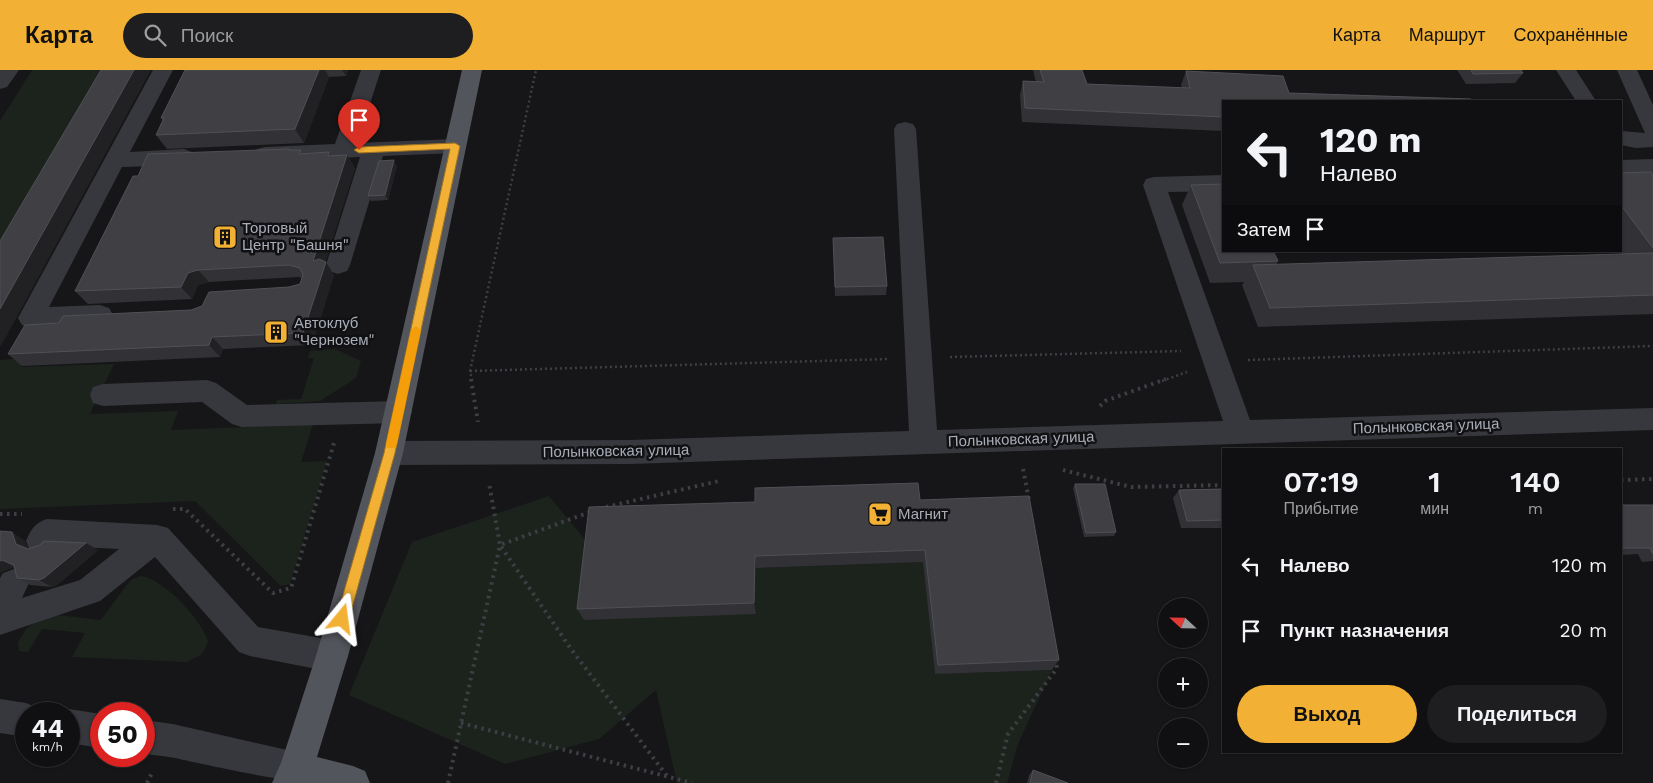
<!DOCTYPE html>
<html lang="ru">
<meta charset="utf-8">
<style>
:root{--surface:#101012;--page:#1e1e20;--text:#f1f3f6;--muted:#9c9d9f;--line:#303032;--accent:#f2b134}
body{margin:0;font-family:"Work Sans",sans-serif;background:var(--page);color:var(--text);height:100vh;display:flex;flex-direction:column;font-size:19px;white-space:nowrap}
*{box-sizing:border-box;margin:0}
p{font-size:16px;color:var(--muted)}
.icon{flex:none;width:28px;height:28px;fill:none;stroke:currentColor;stroke-width:2;stroke-linecap:round;stroke-linejoin:round}
.map{position:relative;flex:1;overflow:hidden}
.drawer{position:absolute;left:1222px;top:378px;width:400px;height:305px;display:flex;flex-direction:column;background:var(--surface);border-radius:0px;box-shadow:0 1px 4px #0004,0 0 0 1px var(--line)}
.drawer>*{flex:none}
.banner{position:absolute;left:1222px;top:30px;width:400px;height:152px;border-radius:0px;box-shadow:0 1px 4px #0004,0 0 0 1px var(--line);background:#101012;color:var(--text);overflow:hidden}
.needle{width:32px;rotate:292deg}
.fabs{position:absolute;left:1158px;top:528px;display:grid;gap:10px}
.fabs a{display:grid;place-items:center;width:50px;height:50px;border-radius:50%;background:var(--surface);box-shadow:0 1px 4px #0004,0 0 0 1px var(--line);font-size:25px}
.speed{position:absolute;left:15px;top:632px;display:flex;gap:10px;font-size:25px;font-weight:700;text-align:center}
.speed>*{display:grid;place-content:center;width:65px;height:65px;border-radius:50%;background:var(--surface);box-shadow:0 1px 4px #0004,0 0 0 1px var(--line);line-height:1}
.speed small{font-size:12px;font-weight:400}
.speed .limit{border:8px solid #d22;background:#fff;color:#111}
.pin{position:absolute;display:grid;place-items:center;width:42px;height:42px;color:#fff;margin:-51px -21px;border-radius:50% 50% 50% 0;rotate:-45deg;box-shadow:0 0 5px #0007}
.pin .icon{rotate:45deg}
.me{position:absolute;width:55px;margin:-28px;rotate:16deg;stroke-linejoin:round;filter:drop-shadow(0 0 4px #0008)}
.turn{display:flex;align-items:center;gap:18px;height:105px;padding:0 15px;font-size:22px}
.turn .icon{width:65px;height:65px;stroke-width:2.5}
.turn b{display:block;font-size:35px;line-height:42px}
.then{display:flex;align-items:center;height:48px;padding:0 15px;background:#0003;gap:10px;font-size:19px}
.eta{display:flex;justify-content:space-evenly;align-items:center;height:85px;text-align:center}
.eta b{font-size:30px;font-weight:600;line-height:35px}
.action{display:flex;gap:10px;margin-top:auto;padding:10px 15px}
.action a{flex:1;height:58px;border-radius:30px;background:var(--accent);color:#111;font-size:20px;font-weight:600;line-height:58px;text-align:center}
.action a+a{background:var(--page);color:var(--text)}
ul{padding:0;list-style:none}
li{display:flex;align-items:center;gap:15px;height:65px;padding:0 15px}
li div{flex:1}
li b{display:block;font-size:19px}
li em{font-style:normal}
header{display:flex;align-items:center;gap:30px;box-sizing:border-box;height:70px;padding:0 25px;background:var(--accent);color:#111}
header strong{font-size:24px}
nav{display:flex;gap:28px;margin-inline-start:auto;font-size:18px}
.search{width:350px;height:45px;background:var(--page);display:flex;align-items:center;gap:12px;box-sizing:border-box;padding:0 18px;border-radius:28px;color:var(--muted);font-size:19px}
.map>svg:first-child{display:block}
.green{fill:#1c231d}
.lines{fill:none;stroke-linecap:round;stroke-linejoin:round}
.path-far1{stroke:#3d3f44;stroke-width:2.5;stroke-dasharray:2 3;stroke-linecap:butt}
.path{stroke:#3d3f44;stroke-width:4;stroke-dasharray:2.5 4.5;stroke-linecap:butt}
.minor{fill:#37383d;fill-rule:evenodd}
.major{fill:#53555c;fill-rule:evenodd}
.wall{fill:#323236}
.shaded-wall{fill:#212124}
.building{fill:#3f3f44;stroke:#4f5156}
.route{fill:#f2b134;stroke:#9d7322}
.slow{fill:#f59e0b}
.labels{text-anchor:middle;dominant-baseline:central;stroke-width:5;stroke-linejoin:round;paint-order:stroke}
.poi-label{font-size:15px;fill:#a8adb8;stroke:#111113;text-anchor:start}
.street-label{font-size:15px;fill:#a8adb8;stroke:#111113}
</style>
<header>
<strong>Карта</strong>
<div class="search"><svg class="icon" aria-label="search" viewBox="0 0 24 24"><circle cx="10" cy="10" r="6"/><path d="M15 15l6 6"/></svg>Поиск</div>
<nav><a>Карта</a><a>Маршрут</a><a>Сохранённые</a></nav>
</header>
<div class="map">
<svg width="1653" height="713" viewBox="0 0 1653 713">
<rect width="100%" height="100%" fill="#161618"/>
<path class="green" d="M32 0H117L0 205V51Z
M335 279 361 291 356 308 320 331 276 334 277 330 301 329 314 288H308L310 281Z
M25 288 21 297 114 294 90 344 178 341 171 360 313 354 301 392 327 391 290 514 281 516 195 431 0 439V290Z
M549 426 592 478 756 543V498L923 492 935 604 1052 600 1018 674 1007 713H677L656 620 599 669 505 694 349 625 412 472Z
M141 506C164 509 203 551 208 572L202 584 187 592 72 587 85 563 42 559 28 582 19 581 18 573 26 559 48 544 101 550 128 513 132 509Z"/>
<g class="lines">
<path class="path-far1" d="M950 287 1181 281
M1248 290 1653 276
M470 301 889 289
M472 311 470 301 536 0
M1162 311 1187 302"/>
<path class="path" d="M471 309 478 352
M1100 336 1105 331 1166 309
M1023 399 1029 430
M1063 400 1131 417 1224 415
M1621 410 1653 409
M606 437 719 411
M173 439H185L273 523 291 518 334 373
M590 442 500 475 571 579 667 706
M0 444H22
M461 653 692 713
M147 713 152 703
M448 713 500 475 489 413
M996 713 1008 664 1057 598 1056 592"/>
<path class="minor" d="M0 0H19L7 17 0 19Z
M153 0H173L130 82 184 79 192 82 195 87 192 92 184 95 122 97 49 237 100 235 109 238 113 245 109 252 100 255 31 258 22 255 18 248Z
M361 0H381L357 73 455 69 463 71 466 76 463 81 455 83 383 86 350 195 347 201 338 204 329 201 326 195 360 87 265 91 257 89 254 84 257 79 265 77 335 74Z
M1556 0H1576L1596 31H1576Z
M1617 0H1637L1653 35V77L1636 78 1621 75V61L1645 63Z
M905 52 913 54 916 59 937 360 1223 351 1143 115 1146 109 1154 107 1224 105V121L1168 122 1250 350 1653 338V360L630 394 389 395 379 391 375 383 379 375 389 371 630 370 909 361 894 59 897 54Z
M1653 89V105L1621 106V90Z
M207 310 216 313 247 335 398 331 408 334 412 342 408 350 398 353 242 357 232 354 202 332 103 336 93 333 90 325 93 317 103 314Z
M47 449 157 455 168 458 258 557 332 570 343 575 348 586 343 597 332 602 250 586 239 582 155 487 100 531 0 565V508L3 503 14 499 25 503 29 513 22 528 80 510 119 479 55 476 52 481 41 485 30 481 26 471C31 459 35 453 47 449Z
M0 629 26 633 38 638 40 644H26V667L0 663Z
M69 639 101 644V678L69 673V644H58Z
M144 650 173 654 296 682 308 687 313 699 308 711C287 713 202 694 175 688 165 686 154 685 144 684Z"/>
<path class="major" d="M462 0H482L403 383 348 586 317 687 353 696 365 701 370 713H272L281 693 316 586 375 383Z"/>
</g>
<path class="wall" d="M185 0H348L346 6 329 7 304 73 167 79 156 65 163 51 161 48Z
M1033 0H1082L1087 14 1182 18 1181 15 1186 1 1289 23 1224 31V61L1022 52 1020 25 1023 11 1036 12Z
M1457 0H1521L1523 3 1515 13 1466 14Z
M289 79 290 80 303 83 329 82 332 86 347 85 355 98 325 192 334 205 312 275 223 279 220 287 22 296 8 284 59 253 191 240 300 214 302 208 298 207 209 212 198 215 192 229 88 234 75 221 138 106Z
M397 96 388 130 371 131 368 126Z
M1621 103 1653 105V244L1258 257 1242 215 1244 212 1210 213 1182 135 1191 115 1278 191 1276 195 1622 184 1620 181H1621Z
M833 168 887 216 886 225 835 226Z
M1075 414 1116 462 1114 466 1084 467 1073 418Z
M1224 419V458H1181L1173 428 1179 420Z
M920 430 1059 590 1052 600 935 604 923 492 756 498V544L584 550 577 539Z
M1621 435H1653V491L1642 492 1638 484 1621 485Z
M0 461 24 470 28 479 98 480 57 515 52 517 30 515 17 508 14 497 1 502Z
M1033 700 1068 713H1027L1029 705Z"/>
<path class="shaded-wall" d="M134 0H151L1 276 0 275V239Z
M319 0H325L329 7 304 73 295 59Z
M342 0H348L346 6Z
M347 85 355 98 322 204 313 191Z
M394 90 397 96 388 130 385 125Z
M326 192 334 205 312 275 303 263Z
M198 200 209 212 198 215 192 229 181 217 188 203Z
M212 267 223 279 220 287 209 275Z
M12 462 24 470 28 482 16 474Z
M86 473 98 480 57 515 52 517 39 510Z
M755 486 756 498V544L754 533Z
M2 490 15 497 1 502 0 506V491Z"/>
<path class="building" d="M101 0H134L0 239V171Z
M185 0H319L295 59 156 65 164 48H161Z
M1040 0H1082L1087 14 1190 18 1186 1 1283 6 1289 23 1471 29 1472 31H1224V47L1025 38 1023 11 1044 12Z
M1471 0H1521L1523 3 1473 4Z
M289 79 288 80H301L299 84 329 82 328 86 347 85 313 191 319 189 326 192 303 263 212 267 209 275 8 284 25 255 59 253 63 246 191 240 202 236 209 222 289 217 300 214 303 205 300 198 289 195 198 200 188 203 181 217 75 221 133 106H138L148 84Z
M394 90 385 125 368 126 379 91Z
M1651 102 1653 105V178L1621 135V103Z
M1224 114V181H1273L1278 191 1220 193 1191 115Z
M883 167 887 216 835 217 833 168Z
M1653 183V225L1270 238 1253 195Z
M918 413 920 430 1029 426 1059 590 938 595 925 480 755 486 754 533 577 539 589 437 755 432V418Z
M1075 414H1105L1116 462 1086 463Z
M1224 419V450L1187 451 1179 420Z
M1621 435H1653V484L1650 478H1621Z
M0 461 12 462 16 474 28 479 40 475 44 471 86 473 44 508 39 510 17 508 14 495 2 490 0 491Z
M1033 700 1068 713H1030Z"/>
<path class="route" d="M455 73 460 76 395 383 349 549 347 553 342 555 338 553 336 549 384 383 450 79 359 83 354 80 359 77Z"/>
<path class="slow" d="M416 256 421 260 397 374 395 378H387L386 374 411 260Z"/>
<defs>
<g id="building-square" transform="scale(1.25)"><rect x="-9" y="-9" width="18" height="18" rx="4" fill="#f2b134" stroke="#111113"/><path d="M-4-6H4V6H1V3H-1V6H-4ZM-2.5-4.3h1.7v1.8h-1.7ZM.8-4.3h1.7v1.8H.8ZM-2.5-1h1.7V.8h-1.7ZM.8-1h1.7V.8H.8Z" fill="#111"/></g>
<g id="supermarket-square" transform="scale(1.25)"><rect x="-9" y="-9" width="18" height="18" rx="4" fill="#f2b134" stroke="#111113"/><path d="M-6-5.5h2.5l.6 2H6L4.5 2H-2.5L-4.4-4H-6ZM-1.5 3.2a1.3 1.3 0 1 0 .1 0ZM3 3.2a1.3 1.3 0 1 0 .1 0Z" fill="#111"/></g>
</defs>
<g fill-rule="evenodd">
<use href="#building-square" x="225" y="167"/>
<use href="#building-square" x="276" y="262"/>
<use href="#supermarket-square" x="880" y="444"/>
</g>
<g class="labels">
<g class="poi-label">
<text x="242" y="158">Торговый<tspan x="242" dy="17">Центр "Башня"</tspan></text>
<text x="294" y="253">Автоклуб<tspan x="294" dy="17">"Чернозем"</tspan></text>
<text x="898" y="444">Магнит</text>
</g>
<g class="street-label">
<text transform="translate(1426 356) rotate(-2)">Полынковская улица</text>
<text transform="translate(1021 369) rotate(-2)">Полынковская улица</text>
<text transform="translate(616 381) rotate(-1)">Полынковская улица</text>
</g>
</g>
</svg>
<div class="fabs">
<a><svg class="needle" viewBox="-14 -14 28 28"><path d="M0-13l5 13h-10z" fill="#e53935"/><path d="M0 13l5-13h-10z" fill="#9c9d9f"/></svg></a>
<a>+</a>
<a>−</a>
</div>
<div class="speed"><div>44<small>km/h</small></div><div class="limit">50</div></div>
<div class="pin" style="left:359px;top:80px;background:#d93025"><svg class="icon" aria-label="arrive" viewBox="0 0 24 24"><path d="M6 21V4h12l-3 4 3 4H6"/></svg></div>
<svg class="me" style="left:342px;top:549px" viewBox="-20 -20 40 40"><path d="M0-17L14 15 0 8-14 15z" fill="#f2b134" stroke="#fff" stroke-width="4"/></svg>
<div class="banner">
<div class="turn"><svg class="icon" aria-label="left" viewBox="0 0 24 24"><path d="M17 20v-9H6M10 6l-5 5 5 5"/></svg><div><b>120 m</b>Налево</div></div>
<div class="then">Затем<svg class="icon" aria-label="arrive" viewBox="0 0 24 24"><path d="M6 21V4h12l-3 4 3 4H6"/></svg></div>
</div>
<section class="drawer">
<div class="eta">
<div><b>07:19</b><p>Прибытие</p></div>
<div><b>1</b><p>мин</p></div>
<div><b>140</b><p>m</p></div>
</div>
<ul>
<li><svg class="icon" aria-label="left" viewBox="0 0 24 24"><path d="M17 20v-9H6M10 6l-5 5 5 5"/></svg><div><b>Налево</b></div><em>120 m</em></li>
<li><svg class="icon" aria-label="arrive" viewBox="0 0 24 24"><path d="M6 21V4h12l-3 4 3 4H6"/></svg><div><b>Пункт назначения</b></div><em>20 m</em></li>
</ul>
<div class="action"><a>Выход</a><a>Поделиться</a></div>
</section>
</div>
